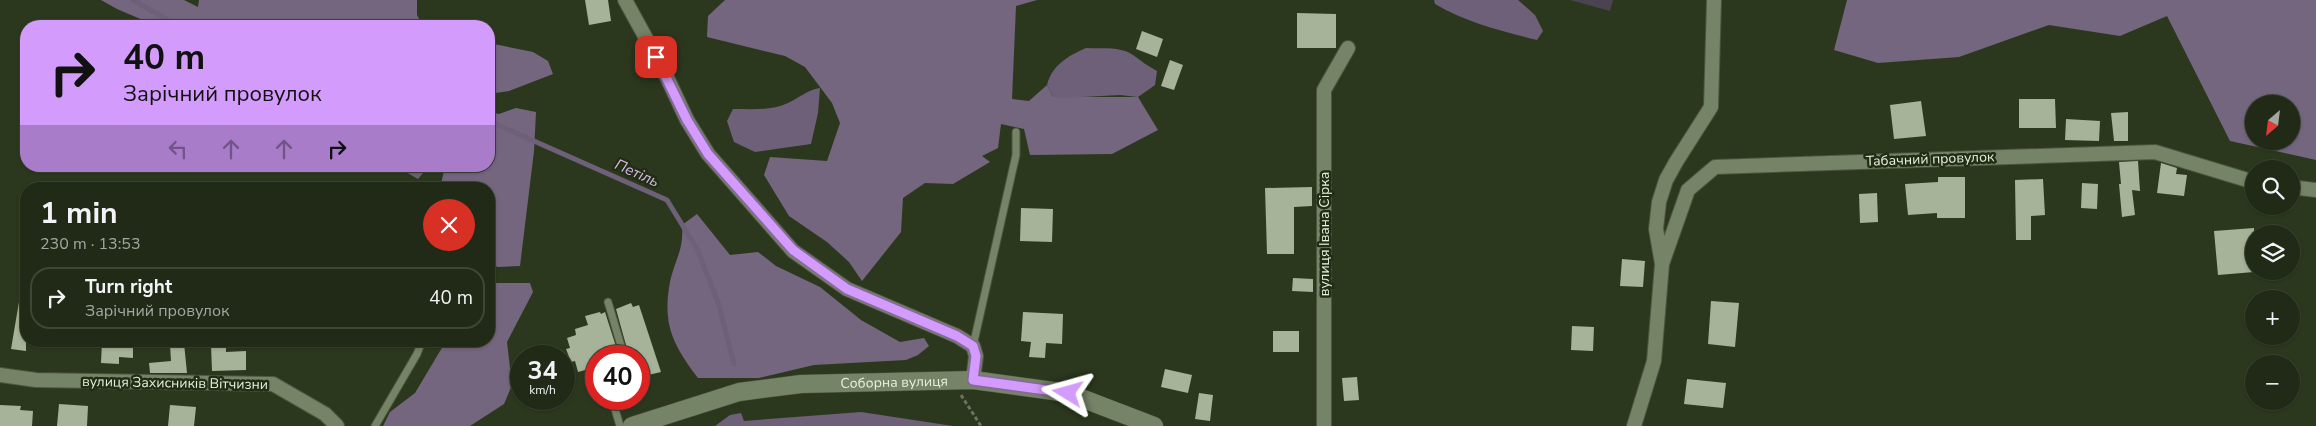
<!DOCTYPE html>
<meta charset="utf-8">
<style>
:root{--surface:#212a16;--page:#2d3623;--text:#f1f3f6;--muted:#a2a7a1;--line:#3e4635}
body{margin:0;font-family:"Nunito Sans",sans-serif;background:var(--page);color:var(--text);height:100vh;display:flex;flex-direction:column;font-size:19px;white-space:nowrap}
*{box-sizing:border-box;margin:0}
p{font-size:16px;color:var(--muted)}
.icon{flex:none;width:28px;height:28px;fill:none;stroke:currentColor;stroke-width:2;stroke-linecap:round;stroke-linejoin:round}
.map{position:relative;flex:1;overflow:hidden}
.drawer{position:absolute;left:20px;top:182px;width:475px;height:165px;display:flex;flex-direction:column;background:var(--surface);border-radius:20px;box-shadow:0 1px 4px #0004,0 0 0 1px var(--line)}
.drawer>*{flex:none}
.guide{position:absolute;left:20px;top:20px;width:475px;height:152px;border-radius:20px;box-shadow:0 1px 4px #0004,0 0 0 1px var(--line);background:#d39cfc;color:#111;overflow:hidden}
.needle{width:32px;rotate:208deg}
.tools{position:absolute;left:2245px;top:95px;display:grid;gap:10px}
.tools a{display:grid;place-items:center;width:55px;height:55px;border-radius:50%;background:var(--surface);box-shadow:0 1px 4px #0004,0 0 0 1px var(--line);font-size:25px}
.speed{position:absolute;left:510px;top:345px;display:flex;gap:10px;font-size:25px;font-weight:700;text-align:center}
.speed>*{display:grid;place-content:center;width:65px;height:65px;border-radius:50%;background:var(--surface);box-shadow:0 1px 4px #0004,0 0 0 1px var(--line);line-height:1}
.speed small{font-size:12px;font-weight:400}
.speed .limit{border:8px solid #d22;background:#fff;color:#111}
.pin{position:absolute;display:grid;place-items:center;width:42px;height:42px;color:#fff;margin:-21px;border-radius:10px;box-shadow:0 2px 8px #0006}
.me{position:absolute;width:55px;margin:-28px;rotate:278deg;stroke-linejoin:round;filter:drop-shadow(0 0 4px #0008)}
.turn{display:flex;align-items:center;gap:18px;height:105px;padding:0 20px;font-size:22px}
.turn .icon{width:65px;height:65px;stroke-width:2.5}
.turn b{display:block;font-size:35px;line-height:42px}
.lanes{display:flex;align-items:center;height:48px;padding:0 20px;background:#0003;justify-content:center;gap:25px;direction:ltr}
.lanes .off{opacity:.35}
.round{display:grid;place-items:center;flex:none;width:52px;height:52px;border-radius:26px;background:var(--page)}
.summary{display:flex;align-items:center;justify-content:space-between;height:85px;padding:0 20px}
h1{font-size:30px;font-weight:700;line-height:38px}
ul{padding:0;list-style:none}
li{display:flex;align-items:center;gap:15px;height:62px;margin:0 10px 8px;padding:0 10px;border:2px solid var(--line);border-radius:20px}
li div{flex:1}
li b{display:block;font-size:19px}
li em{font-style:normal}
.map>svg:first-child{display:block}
.green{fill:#4b4252}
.forest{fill:#74667f;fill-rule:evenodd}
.water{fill:#6e6078}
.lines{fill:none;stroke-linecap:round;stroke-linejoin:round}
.stream{stroke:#6e6078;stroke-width:5}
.building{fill:#a6b398}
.service-casing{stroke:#4b553f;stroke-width:9}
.minor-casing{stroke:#4b553f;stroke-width:16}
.tertiary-casing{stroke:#4b553f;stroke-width:19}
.path{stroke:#69745d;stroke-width:3;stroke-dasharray:4 2.5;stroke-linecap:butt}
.service{stroke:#758366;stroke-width:7}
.minor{stroke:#758366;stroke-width:14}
.tertiary{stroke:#758366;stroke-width:18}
.route-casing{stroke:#8965a4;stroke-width:12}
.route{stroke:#d39cfc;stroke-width:9}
.labels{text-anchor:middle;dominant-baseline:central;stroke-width:5;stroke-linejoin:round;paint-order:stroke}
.street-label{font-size:14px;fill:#e8f0e0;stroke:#222d14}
.water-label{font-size:15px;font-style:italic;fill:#d5bbea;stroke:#222d14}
</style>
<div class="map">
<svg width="2316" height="426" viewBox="0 0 2316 426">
<rect width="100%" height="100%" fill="#2c381e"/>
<path class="green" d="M1570 0H1613L1610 11Z"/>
<path class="forest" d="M101 0H184L198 7 199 0H417V15L423 26H157L117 9Z
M725 0H1037L1016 6 1012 99 1029 101 1047 85 1053 97H1138L1158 130 1112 154 1030 155 1024 129 1001 124 998 148 982 156 990 162 953 184 925 183 903 198 901 232 862 281 849 262 827 242 789 216 764 175 770 157 827 161 840 123 832 103 805 67 785 56 707 37 708 16Z
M1847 0H2316V160L2230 141 2167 16 2120 36 2049 25 1959 57 1878 63 1834 50ZM2254 104H2291V141H2254Z
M489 43 533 52 548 61 553 74 509 91 489 94Z
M516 108 536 112 534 151 520 266 497 267 489 256V189H440L445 166H489V112L499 114Z
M697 214 730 255 758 252 776 266 820 287 861 320 900 342 924 338 929 346 918 355 906 360 814 365 759 378H698C673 345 662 324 670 282 675 259 684 250 682 225Z
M493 283H530L533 292 507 342 512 385 504 404 470 426H383L390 412 415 393 446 341H489V289Z"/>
<path class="water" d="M1434 0H1518L1535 15 1543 31 1537 40C1502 31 1467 23 1435 4Z
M1086 48C1101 49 1120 46 1133 55 1141 61 1148 66 1157 71L1155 85 1138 97 1120 95 1064 98 1053 97 1047 85C1052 65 1068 56 1086 48Z
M820 88 818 113 811 144 755 152 734 142 727 121 733 109C751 109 771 111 788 103 799 98 807 90 820 88Z
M395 166H429L418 179Z
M861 412 953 426H715L730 415 741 413 744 421Z"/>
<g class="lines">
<path class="stream" d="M133 0 178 26
M489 121 667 200 697 249 718 302 734 364"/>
</g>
<path class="building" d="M585 0H608L611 21 589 25Z
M1297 13 1336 14V48H1297Z
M1142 31 1163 39 1157 57 1136 49Z
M1170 60 1183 65 1174 90 1161 86Z
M2019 99H2055L2056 128H2019Z
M1921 101 1926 136 1894 139 1890 105Z
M2128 112V141H2114L2111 113Z
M2066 119 2100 121 2099 141 2065 140Z
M2138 161 2140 191 2132 190 2135 215 2122 217 2119 184H2121L2119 162Z
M2161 163 2177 168 2176 174 2187 175 2184 196 2157 193Z
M1938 177H1965V218H1937V213L1908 215 1905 184 1938 182Z
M2043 179 2045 215 2031 216V240H2016L2015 180Z
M2082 183 2098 184 2097 209 2081 208Z
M1312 187V206L1294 207V254H1267L1265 188Z
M1877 193 1878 222 1860 223 1859 194Z
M1021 208 1053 209 1052 242 1020 241Z
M2254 228V272L2218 275 2214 231Z
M1622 259 1645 261 1643 287 1620 286Z
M1293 278 1313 279V292L1292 291Z
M1711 301 1739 303 1735 347 1708 344Z
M19 302 26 303V351L11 349Z
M631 303 633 307 639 305 661 372 644 376 639 356H629L616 309Z
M600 312 601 314 605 312 619 356H596V367L578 372 575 361 571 362 566 349 570 348 567 338 576 335 575 329 588 325 585 316Z
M1023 312 1063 314 1062 344 1046 343 1045 358 1029 357 1031 342 1021 341Z
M1572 326 1594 327 1593 351 1571 350Z
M1273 331H1299V352H1273Z
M102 341H133V358L119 357V364L101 363Z
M184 343 187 373H150L149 363 171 361 170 345Z
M226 344V352L246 351V370L212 371 211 345Z
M1165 369 1192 375 1188 393 1161 387Z
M1357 377 1359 400 1344 401 1342 378Z
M1687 379 1726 383 1723 408 1684 404Z
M1199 393 1213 395 1210 421 1195 419Z
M59 404 88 406 87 426H57Z
M0 405 21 406 20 410 33 411 32 426H0Z
M170 405 196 407 194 426H168Z"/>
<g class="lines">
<g class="service-casing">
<path id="service" d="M608 302 624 356
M973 346 1016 155V132
M612 399 620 426
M375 426 417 354 422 341"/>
</g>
<g class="minor-casing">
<path id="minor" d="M625 0 664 71 687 120 708 154 793 251 847 289 957 336 973 346 976 356 973 380
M2291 187 2316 190
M1662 264 1688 190 1715 167 2155 152 2254 182
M0 375 36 380 273 384 325 414 337 426
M1324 426V90L1348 48
M1634 426 1654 361 1662 264 1656 229 1659 202 1666 180 1676 162 1711 107 1714 0"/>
</g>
<g class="tertiary-casing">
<g id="tertiary">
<path id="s1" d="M632 426 739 392 801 384 973 380 1068 393 1154 426"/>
</g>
</g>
<path class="path" d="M961 395 981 426"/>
<use href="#service" class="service"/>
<use href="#minor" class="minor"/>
<use href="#tertiary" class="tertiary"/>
</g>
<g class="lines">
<g class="route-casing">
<path id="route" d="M656 57 687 120 708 154 793 250 847 289 957 336 973 346 976 356 973 380 1068 393"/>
</g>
<use href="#route" class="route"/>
</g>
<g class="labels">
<g class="street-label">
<text transform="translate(1930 159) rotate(-2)">Табачний провулок</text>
<text transform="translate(1324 234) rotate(-90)">вулиця Івана Сірка</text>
<text stroke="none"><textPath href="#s1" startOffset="268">Соборна вулиця</textPath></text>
<text transform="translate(175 383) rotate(1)">вулиця Захисників Вітчизни</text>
</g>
<g class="water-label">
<text transform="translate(637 173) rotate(24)">Петіль</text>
</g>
</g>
</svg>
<div class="tools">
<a><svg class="needle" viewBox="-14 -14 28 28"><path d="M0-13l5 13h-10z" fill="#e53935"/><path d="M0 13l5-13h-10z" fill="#a2a7a1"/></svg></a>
<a><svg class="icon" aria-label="search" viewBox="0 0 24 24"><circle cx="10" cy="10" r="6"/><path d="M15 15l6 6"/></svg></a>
<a><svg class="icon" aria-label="layers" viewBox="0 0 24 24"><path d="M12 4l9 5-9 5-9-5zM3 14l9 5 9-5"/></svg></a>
<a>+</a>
<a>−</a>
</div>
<div class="speed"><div>34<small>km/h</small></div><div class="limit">40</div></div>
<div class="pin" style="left:656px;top:57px;background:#d93025"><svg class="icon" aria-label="arrive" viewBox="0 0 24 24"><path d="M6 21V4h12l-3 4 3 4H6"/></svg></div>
<svg class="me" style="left:1068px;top:393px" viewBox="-20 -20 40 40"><path d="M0-17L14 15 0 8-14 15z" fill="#d39cfc" stroke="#fff" stroke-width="4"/></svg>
<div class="guide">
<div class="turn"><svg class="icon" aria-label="right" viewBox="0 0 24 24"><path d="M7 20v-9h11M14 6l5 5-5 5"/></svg><div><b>40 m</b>Зарічний провулок</div></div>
<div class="lanes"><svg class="icon off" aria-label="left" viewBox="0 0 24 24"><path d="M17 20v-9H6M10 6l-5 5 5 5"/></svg><svg class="icon off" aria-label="ahead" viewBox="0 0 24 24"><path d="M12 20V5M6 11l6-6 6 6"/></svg><svg class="icon off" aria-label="ahead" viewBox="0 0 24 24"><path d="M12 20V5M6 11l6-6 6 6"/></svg><svg class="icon" aria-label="right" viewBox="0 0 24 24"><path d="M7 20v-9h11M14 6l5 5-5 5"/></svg></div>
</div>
<section class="drawer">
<div class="summary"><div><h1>1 min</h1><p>230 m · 13:53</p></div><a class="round" style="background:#d93025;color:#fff"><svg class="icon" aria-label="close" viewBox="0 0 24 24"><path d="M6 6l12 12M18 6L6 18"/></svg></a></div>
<ul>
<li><svg class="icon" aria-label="right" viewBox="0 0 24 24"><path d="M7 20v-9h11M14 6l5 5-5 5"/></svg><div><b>Turn right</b><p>Зарічний провулок</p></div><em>40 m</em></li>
</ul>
</section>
</div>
